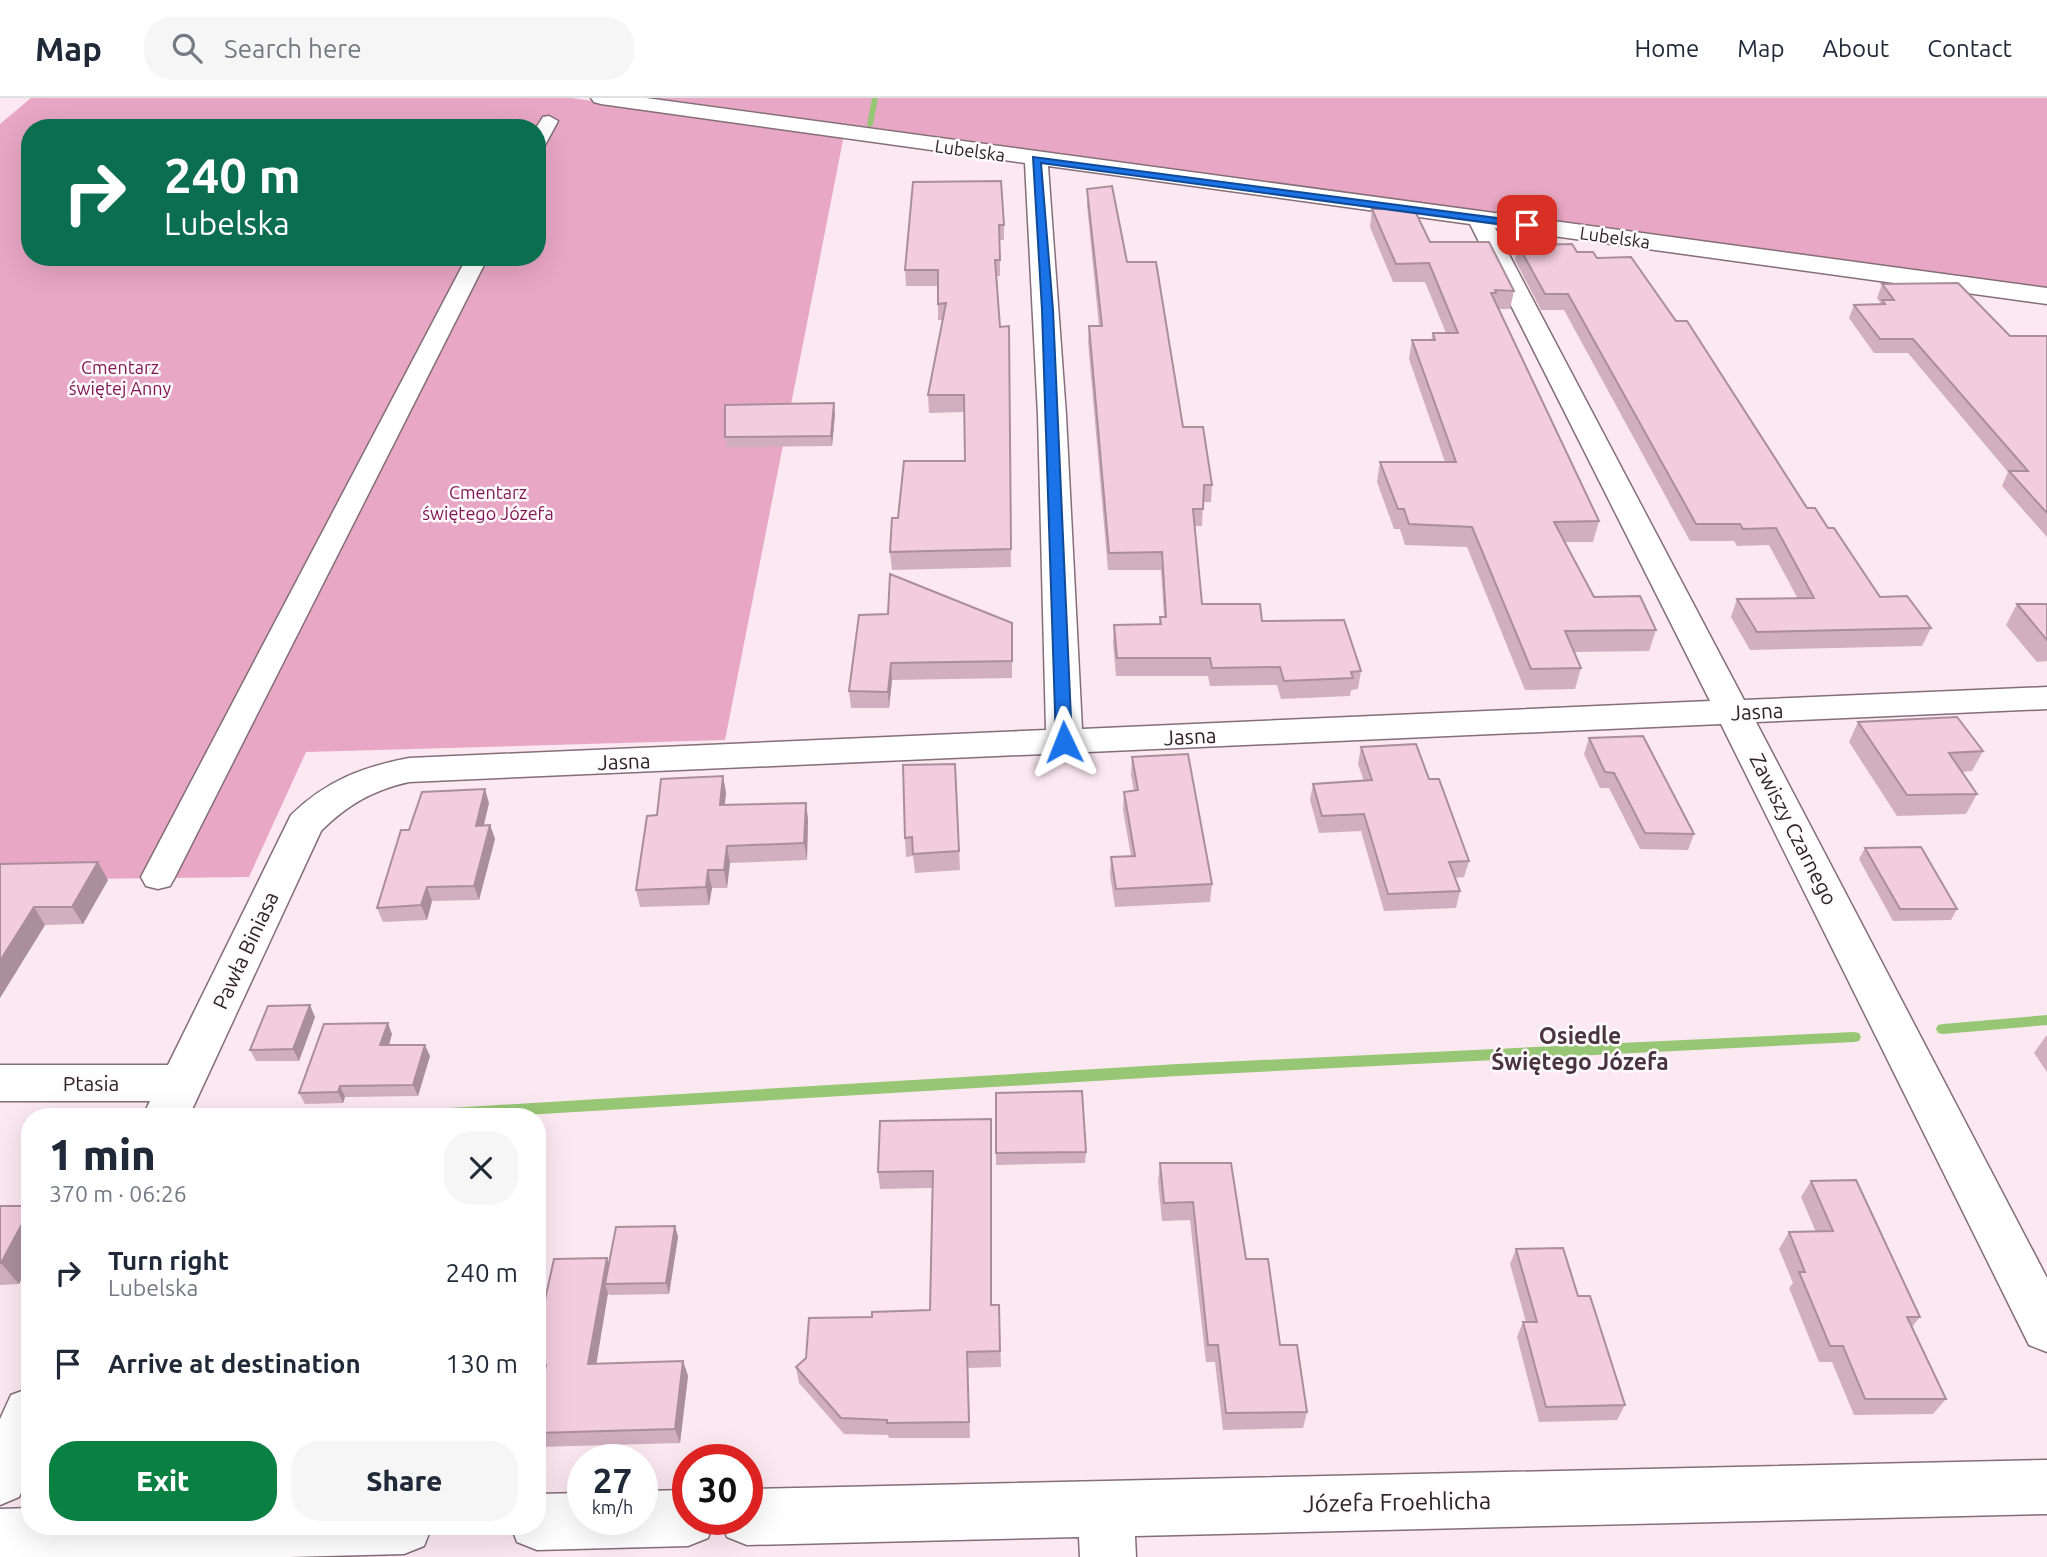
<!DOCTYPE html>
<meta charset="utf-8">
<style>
:root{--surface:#fff;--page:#f6f6f7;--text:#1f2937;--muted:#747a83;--line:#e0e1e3;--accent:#0b8043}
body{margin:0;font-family:Ubuntu,sans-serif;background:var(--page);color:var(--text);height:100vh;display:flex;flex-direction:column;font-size:26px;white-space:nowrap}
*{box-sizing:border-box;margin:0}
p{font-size:23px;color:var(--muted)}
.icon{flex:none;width:38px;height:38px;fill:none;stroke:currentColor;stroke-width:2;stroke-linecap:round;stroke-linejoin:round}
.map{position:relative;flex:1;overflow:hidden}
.drawer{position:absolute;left:21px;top:1010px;width:525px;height:427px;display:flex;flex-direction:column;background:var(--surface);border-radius:28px;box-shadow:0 7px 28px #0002}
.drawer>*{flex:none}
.guide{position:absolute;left:21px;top:21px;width:525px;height:147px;border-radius:28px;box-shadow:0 7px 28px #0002;background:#0b6e4f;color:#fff;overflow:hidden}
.speed{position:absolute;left:567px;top:1346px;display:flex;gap:14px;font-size:35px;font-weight:700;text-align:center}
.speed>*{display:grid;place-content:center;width:91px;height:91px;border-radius:50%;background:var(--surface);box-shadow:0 7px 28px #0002;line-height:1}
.speed small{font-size:18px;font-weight:400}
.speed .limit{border:10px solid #d22;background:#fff;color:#111}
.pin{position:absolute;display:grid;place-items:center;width:60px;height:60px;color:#fff;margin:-30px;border-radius:14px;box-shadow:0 4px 10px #0006}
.me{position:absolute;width:77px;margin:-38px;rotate:358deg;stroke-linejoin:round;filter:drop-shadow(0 0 5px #0008)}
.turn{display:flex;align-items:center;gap:24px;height:147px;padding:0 28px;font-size:32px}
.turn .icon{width:91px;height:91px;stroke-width:2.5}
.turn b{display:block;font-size:49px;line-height:60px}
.round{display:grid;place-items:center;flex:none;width:74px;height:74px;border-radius:28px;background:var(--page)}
.summary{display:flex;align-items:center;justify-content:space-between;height:119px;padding:0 28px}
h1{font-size:42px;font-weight:800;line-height:52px}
.primary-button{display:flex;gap:14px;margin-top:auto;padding:14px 28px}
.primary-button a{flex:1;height:80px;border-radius:28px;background:var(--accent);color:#fff;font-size:28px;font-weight:800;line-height:80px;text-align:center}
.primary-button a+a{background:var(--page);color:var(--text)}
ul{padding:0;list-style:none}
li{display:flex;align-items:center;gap:21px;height:91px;padding:0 28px}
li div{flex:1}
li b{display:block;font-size:26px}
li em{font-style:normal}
header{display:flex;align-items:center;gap:42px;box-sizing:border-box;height:98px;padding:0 35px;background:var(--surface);border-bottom:2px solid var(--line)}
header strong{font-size:33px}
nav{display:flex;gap:38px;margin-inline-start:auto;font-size:24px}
.search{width:490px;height:63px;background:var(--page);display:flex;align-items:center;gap:18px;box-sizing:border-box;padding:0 24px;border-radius:28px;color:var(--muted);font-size:26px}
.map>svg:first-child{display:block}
.green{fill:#e8a7c4;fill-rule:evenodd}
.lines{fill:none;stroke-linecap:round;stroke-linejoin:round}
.stream{fill:#97c674;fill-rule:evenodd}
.pedestrian-casing{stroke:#846e77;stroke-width:3}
.minor-casing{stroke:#846e77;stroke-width:3}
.pedestrian{fill:#fff;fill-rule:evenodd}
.minor{fill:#fff;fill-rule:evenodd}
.wall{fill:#d1afbe}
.shaded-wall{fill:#aa8f9b}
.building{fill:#f3ccdd;stroke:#aa8f9b;stroke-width:2}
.route{fill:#1a73e8;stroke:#114b97;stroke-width:2}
.labels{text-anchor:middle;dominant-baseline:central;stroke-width:5;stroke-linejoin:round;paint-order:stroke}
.far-street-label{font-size:18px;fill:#2d2428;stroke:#fffafc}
.far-park-label{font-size:18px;fill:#7f1553;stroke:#fffafc}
.street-label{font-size:21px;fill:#2d2428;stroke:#fffafc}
.neighbourhood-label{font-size:23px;font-weight:bold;fill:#49353e;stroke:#fffafc}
.near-street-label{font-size:24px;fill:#2d2428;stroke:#fffafc}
</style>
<header>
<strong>Map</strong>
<div class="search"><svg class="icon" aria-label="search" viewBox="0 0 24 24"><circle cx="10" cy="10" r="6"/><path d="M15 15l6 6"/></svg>Search here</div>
<nav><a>Home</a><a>Map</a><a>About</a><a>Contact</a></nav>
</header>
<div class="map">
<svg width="2047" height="1459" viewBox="0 0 2047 1459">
<rect width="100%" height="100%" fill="#fce8f0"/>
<path class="green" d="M31 0H571L844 37 725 642 306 654 249 779 0 782V26ZM30 30H537V159H30Z
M656 0H2047V190Z"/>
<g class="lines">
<path class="stream" d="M872 0H878L873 27 870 29 867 27Z
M2047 917V927L1943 936 1938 935 1936 931 1938 927 1943 926Z
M1854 934 1859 935 1861 939 1859 943 1854 944 1178 978 506 1018H409L411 1014 416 1012 1178 966Z"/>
<g class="pedestrian-casing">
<path id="pedestrian" d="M549 18 558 23 544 49 537 51 536 30 543 19Z
M467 159H488L175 779 170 788 158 791 146 788 141 779Z"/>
</g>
<g class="minor-casing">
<path id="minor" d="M591 0H646L2047 190V206L1495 130 1744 602 2047 589V611L1756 624 2047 1180V1254L2029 1247 1721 626 409 684C373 692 347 707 321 733L189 1018H143L150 1003H0V967H168L291 717C326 683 362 669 409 660L1046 632 1038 317 1025 65 601 6 594 4ZM1048 68 1470 126 1710 603 1082 631 1066 317Z
M30 1290V1375L19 1399 0 1407V1321L11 1297Z
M2047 1362V1416L1135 1438 1136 1459H1080L1079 1439 747 1447 727 1439 720 1421H747V1391Z
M688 1392V1421H715L708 1440 688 1448 537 1452 517 1444 511 1428H537V1396L583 1395V1421H642V1393Z
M30 1410V1428H432L424 1448 404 1456 289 1459H0V1411Z"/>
</g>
<use href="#pedestrian" class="pedestrian"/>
<use href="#minor" class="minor"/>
</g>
<path class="wall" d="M913 84 1004 127V142H1000V178H997L1000 229 1009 228 1011 469 892 472 890 454 898 420 965 363 964 314 929 315 928 297 943 222H938V188H906L905 172Z
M1087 91 1127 164 1183 329 1212 387 1211 404H1203L1202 428H1195L1202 506 1262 523 1361 573 1358 591 1351 592 1350 598 1281 601 1277 587 1210 588 1208 578H1116L1113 545 1114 527 1159 526 1160 519H1164L1161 472H1108L1088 244 1089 228H1099L1087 107Z
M1372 111 1514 193 1510 211H1499L1599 423 1593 444H1565L1594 499 1656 532 1649 553 1574 554 1581 570 1575 591 1525 592 1467 449 1405 447 1400 431H1394L1377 384 1380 364H1445L1409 261 1412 242H1431L1433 235H1446L1425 184H1393L1370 129Z
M1518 147 1577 154 1597 160 1807 410 1828 430 1880 499 1931 530 1922 548 1750 552 1731 519 1737 501H1798L1769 447 1737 448 1734 443H1690L1564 212H1541L1515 162Z
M1882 186 2010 238H2047V439L2002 388 2008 374 1908 255H1874L1849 220 1854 207 1881 206 1877 200Z
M835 316 832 348 727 349 725 339Z
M2017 506H2047V563L2037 564 2006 527Z
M859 517 1012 525V580L892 582 889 610H851L849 593Z
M1858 624 1983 653 1972 673 1962 674 1977 696 1966 716 1897 718 1849 644Z
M1589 640 1694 736 1688 752 1640 751 1609 690H1600L1584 656Z
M1361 649 1429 681 1469 763 1464 779 1455 780 1460 793 1456 810 1384 813 1361 733 1319 735 1310 702 1313 686 1364 683 1358 666Z
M1132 659 1212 786 1210 804 1115 809 1110 777 1111 759 1131 758 1123 712 1124 694 1134 693 1131 677Z
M955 666 960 772 915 775 913 758 906 759 905 740Z
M723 678 726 695 724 707 806 705 808 722 807 762 730 765 727 790H712L709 807 640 809 636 792Z
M489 705 484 727H490L495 741 479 802 432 803 427 822 383 824 377 810Z
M1865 750 1957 811 1951 822 1893 823 1859 761Z
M0 766 108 782 83 826 45 827 0 900Z
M315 919 299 963H256L250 952Z
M392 936 389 947 430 958 418 998 345 999 343 1005 305 1006 299 995Z
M2046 938H2047V974L2034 955Z
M996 995 1086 1054 1085 1065 996 1067Z
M991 1021 992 1207H999L1001 1269 968 1270 970 1340H889L888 1337 844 1336 799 1285 796 1269 872 1219 930 1212 932 1090 880 1091 878 1074Z
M1160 1065 1246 1161 1307 1314 1303 1330 1223 1332 1215 1264H1206L1190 1122 1162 1123 1158 1083Z
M1811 1083 1920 1219 1912 1229 1946 1301 1933 1316 1854 1317 1832 1264H1819L1789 1190 1793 1185 1779 1151 1789 1134H1816L1801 1099Z
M0 1108H30V1165L19 1186 0 1187Z
M675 1128 678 1139 669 1196 609 1197 608 1195 596 1266 683 1263 688 1278 680 1345 538 1349 537 1309 543 1282H537V1238L607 1160 609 1167Z
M1516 1151 1578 1198 1625 1307 1617 1322 1539 1324 1517 1239 1523 1224H1526L1510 1166Z"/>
<path class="shaded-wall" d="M834 305 835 316 832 348 831 338Z
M891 565 892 582 889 610 888 594Z
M723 678 726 695 723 725 720 707Z
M485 691 489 705 480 742 476 728Z
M806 705 808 722 807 762 804 745Z
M490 727 495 741 479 802 474 788Z
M727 748 730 765 727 790 724 772Z
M98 764 108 782 83 826 72 809Z
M708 772 712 790 709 807 706 789Z
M427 789 432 803 427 822 421 807Z
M34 809 45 827 0 900V863Z
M310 907 315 919 299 963 293 951Z
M388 925 392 936 385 959 380 947Z
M425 947 430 958 418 998 413 987Z
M340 988 345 999 343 1005 338 994Z
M30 1111V1165L19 1186 1 1165Z
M675 1128 678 1139 669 1196 666 1185Z
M607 1160 612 1175 605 1186 608 1195 594 1280 588 1266Z
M683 1263 688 1278 680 1345 675 1331Z"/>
<path class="building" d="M1001 83 1004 127H999L1000 162H995L1000 229 1009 228 1011 451 890 454 892 420H898L904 363H965L964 297H928L946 205 938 206V172H905L913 84Z
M1112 88 1127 164H1156L1183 329H1203L1212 387H1204L1203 411H1193L1202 506H1260L1262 523 1344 522 1361 573 1351 574 1353 580 1284 583 1280 569 1212 570 1210 560H1117L1114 527 1161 526 1160 519H1166L1162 454 1109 455 1089 228H1102L1087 91Z
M1372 111H1414L1430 144H1489L1514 193 1495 192 1496 195H1491L1599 423 1554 424 1594 499 1640 498 1656 532 1565 533 1581 570 1531 571 1472 429 1409 426 1404 411H1398L1380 364H1456L1412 242H1435L1433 235H1458L1429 165 1396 166Z
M1572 146 1577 154H1593L1597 160 1631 159 1676 223H1687L1807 410H1815L1828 430H1834L1880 499 1907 498 1931 530 1757 534 1737 501 1814 500 1776 430 1743 431 1740 426H1696L1568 196H1545L1518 147Z
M1958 185 2010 238H2047V415L2009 373H2028L1913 241H1880L1854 207 1885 206 1882 202H1894L1882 186Z
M834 305 831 338 725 339V307Z
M890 476 1012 525V563L891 565 888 594 849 593 859 517 888 516Z
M2017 506H2047V542Z
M1957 619 1983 653 1949 655 1977 696 1907 697 1858 624Z
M1643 638 1694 736 1645 735 1614 675 1605 674 1589 640Z
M1416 646 1429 681H1439L1469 763 1449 764 1460 793 1388 796 1364 716 1322 718 1313 686 1372 682 1361 649Z
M1188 656 1212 786 1116 791 1111 759 1135 758 1124 694 1138 692 1132 659Z
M955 666 959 753 913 756 912 739 905 740 903 667Z
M723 678 720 707 806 705 804 745 727 748 724 772H708L706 789 636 792 647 718 657 717 661 681Z
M485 691 476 728 490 727 474 788 427 789 421 807 377 810 401 732H409L422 694Z
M1921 749 1957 811H1900L1865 750Z
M98 764 72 809H34L0 863V766Z
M310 907 293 951 250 952 268 908Z
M388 925 380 947H425L413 987 340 988 338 994 299 995 324 926Z
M1082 993 1086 1054 996 1055V995Z
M991 1021V1207H999L1000 1253 967 1254 969 1324 887 1325V1322L841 1320 796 1269 806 1260 809 1220 872 1219V1214L930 1212 933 1073 878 1074 880 1023Z
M1160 1065H1231L1246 1161H1268L1280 1247H1297L1307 1314 1226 1315 1218 1247H1208L1193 1104 1164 1105Z
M1856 1082 1920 1219H1907L1946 1301H1865L1843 1248H1830L1799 1174H1805L1789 1134 1833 1133 1811 1083Z
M0 1108H30V1111L1 1165H0Z
M675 1128 666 1185 605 1186 616 1129Z
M1563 1150 1578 1198H1590L1625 1307 1546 1309 1523 1224H1537L1516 1151Z
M607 1160 588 1266 683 1263 675 1331 537 1335V1309L546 1267H537V1238L554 1161Z"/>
<path class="route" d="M1033 59 1527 124 1532 127 1527 130 1041 65 1053 212 1072 644 1064 649 1056 644 1042 212Z"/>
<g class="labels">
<g class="far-street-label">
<text transform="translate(970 52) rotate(8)">Lubelska</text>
<text transform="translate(1615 139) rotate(8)">Lubelska</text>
</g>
<g class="far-park-label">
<text x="120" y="269">Cmentarz<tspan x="120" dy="21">świętej Anny</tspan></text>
<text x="488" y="394">Cmentarz<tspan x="488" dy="21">świętego Józefa</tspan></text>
</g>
<g class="street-label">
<text transform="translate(1757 613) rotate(-3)">Jasna</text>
<text transform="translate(1190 638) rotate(-3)">Jasna</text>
<text transform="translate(624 663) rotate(-2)">Jasna</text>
<text transform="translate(1794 731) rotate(63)">Zawiszy Czarnego</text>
<text transform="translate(245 852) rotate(-65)">Pawła Biniasa</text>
<text x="91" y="985">Ptasia</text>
</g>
<g class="neighbourhood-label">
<text x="1580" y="937">Osiedle<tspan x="1580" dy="26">Świętego Józefa</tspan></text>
</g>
<g class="near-street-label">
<text transform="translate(1397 1404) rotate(-1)">Józefa Froehlicha</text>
</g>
</g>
</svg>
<div class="speed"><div>27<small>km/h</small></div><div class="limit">30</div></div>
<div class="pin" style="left:1527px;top:127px;background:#d93025"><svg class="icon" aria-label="arrive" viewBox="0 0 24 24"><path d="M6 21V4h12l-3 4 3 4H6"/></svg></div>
<svg class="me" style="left:1064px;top:644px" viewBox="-20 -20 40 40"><path d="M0-17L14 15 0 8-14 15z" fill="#1a73e8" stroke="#fff" stroke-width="4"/></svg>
<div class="guide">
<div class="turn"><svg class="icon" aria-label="right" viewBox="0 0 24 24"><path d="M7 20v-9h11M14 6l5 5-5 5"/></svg><div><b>240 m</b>Lubelska</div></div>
</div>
<section class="drawer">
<div class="summary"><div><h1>1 min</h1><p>370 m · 06:26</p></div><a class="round"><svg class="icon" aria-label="close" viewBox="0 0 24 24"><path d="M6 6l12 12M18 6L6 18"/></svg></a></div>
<ul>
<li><svg class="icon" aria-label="right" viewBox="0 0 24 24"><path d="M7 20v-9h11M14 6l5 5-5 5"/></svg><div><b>Turn right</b><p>Lubelska</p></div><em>240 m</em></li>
<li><svg class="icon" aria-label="arrive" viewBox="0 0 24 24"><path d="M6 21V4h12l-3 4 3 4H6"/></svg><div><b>Arrive at destination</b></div><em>130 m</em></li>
</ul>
<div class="primary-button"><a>Exit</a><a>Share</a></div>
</section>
</div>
